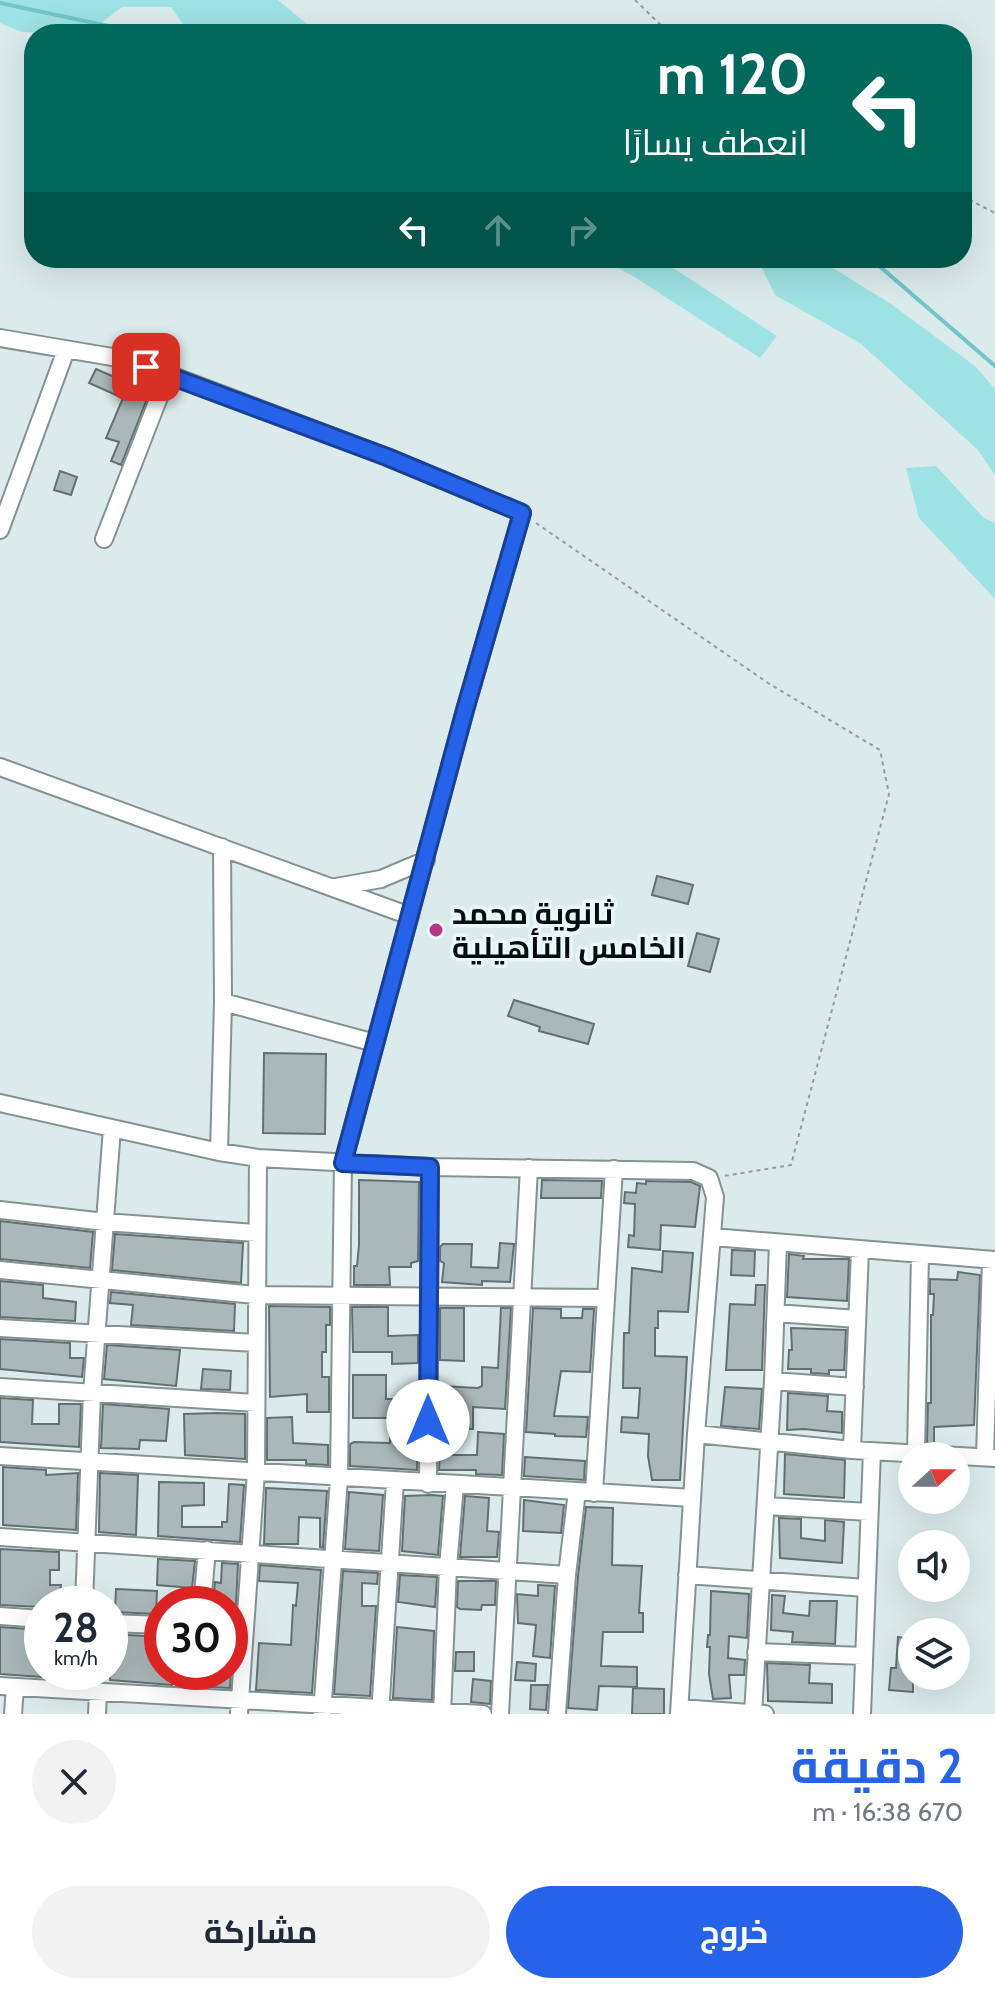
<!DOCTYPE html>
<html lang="ar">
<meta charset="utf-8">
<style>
:root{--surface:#fff;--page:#f2f2f3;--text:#1f2937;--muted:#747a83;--accent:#2563eb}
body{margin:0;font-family:Cabin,Cairo,sans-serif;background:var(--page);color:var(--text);direction:rtl;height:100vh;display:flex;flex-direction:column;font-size:30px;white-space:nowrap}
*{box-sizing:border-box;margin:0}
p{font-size:26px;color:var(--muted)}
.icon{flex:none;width:44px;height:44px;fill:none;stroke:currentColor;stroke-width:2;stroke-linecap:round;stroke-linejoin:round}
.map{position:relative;height:1714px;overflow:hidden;direction:ltr}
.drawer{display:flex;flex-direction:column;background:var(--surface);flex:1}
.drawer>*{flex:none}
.guide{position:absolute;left:24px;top:24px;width:948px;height:244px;border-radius:32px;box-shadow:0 8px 32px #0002;direction:rtl;background:#00695c;color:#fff;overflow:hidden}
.needle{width:52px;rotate:69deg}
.fabs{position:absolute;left:898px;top:1442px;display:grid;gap:16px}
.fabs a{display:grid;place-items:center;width:72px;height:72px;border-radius:50%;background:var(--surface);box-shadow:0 8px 32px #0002;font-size:40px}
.speed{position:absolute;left:24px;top:1586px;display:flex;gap:16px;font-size:40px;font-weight:700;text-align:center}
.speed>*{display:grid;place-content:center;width:104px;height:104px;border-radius:50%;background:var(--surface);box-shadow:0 8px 32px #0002;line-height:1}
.speed small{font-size:20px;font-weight:400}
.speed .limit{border:12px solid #d22;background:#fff;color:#111}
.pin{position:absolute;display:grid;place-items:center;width:68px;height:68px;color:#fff;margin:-34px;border-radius:16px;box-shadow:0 4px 12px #0006}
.me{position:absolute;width:88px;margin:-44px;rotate:0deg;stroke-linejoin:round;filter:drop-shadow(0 0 6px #0008)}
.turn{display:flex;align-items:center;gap:28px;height:168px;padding:0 32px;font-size:36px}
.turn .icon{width:104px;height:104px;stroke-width:2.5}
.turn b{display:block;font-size:56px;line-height:68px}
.lanes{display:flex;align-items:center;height:76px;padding:0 32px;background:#0003;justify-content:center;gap:40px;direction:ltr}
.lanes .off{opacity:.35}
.round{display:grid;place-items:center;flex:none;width:84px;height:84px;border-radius:42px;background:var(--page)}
.head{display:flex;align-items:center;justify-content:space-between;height:136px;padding:0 32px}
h1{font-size:48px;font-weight:700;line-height:60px;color:var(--accent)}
.primary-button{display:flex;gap:16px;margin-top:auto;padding:16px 32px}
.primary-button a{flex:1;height:92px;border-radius:48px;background:var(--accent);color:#fff;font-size:32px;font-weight:700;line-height:92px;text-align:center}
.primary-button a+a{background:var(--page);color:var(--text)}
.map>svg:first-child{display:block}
.green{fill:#9fe2e4}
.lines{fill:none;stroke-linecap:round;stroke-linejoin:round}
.stream{stroke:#71c6ca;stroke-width:4}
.building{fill:#aab8b9;stroke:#637071;stroke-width:2}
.minor-casing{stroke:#849293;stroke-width:20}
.path{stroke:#939f9f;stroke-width:2;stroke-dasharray:4 4;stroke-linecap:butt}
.minor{stroke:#fff;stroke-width:16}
.route-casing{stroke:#184099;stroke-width:20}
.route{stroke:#2563eb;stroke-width:14}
.poi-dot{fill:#b73680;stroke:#e8f8f8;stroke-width:3}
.labels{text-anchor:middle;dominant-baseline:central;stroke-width:7;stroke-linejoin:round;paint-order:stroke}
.poi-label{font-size:30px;font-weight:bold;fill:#080c0d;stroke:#e8f8f8;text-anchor:start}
</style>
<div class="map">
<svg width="995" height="1714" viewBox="0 0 995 1714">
<rect width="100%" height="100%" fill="#dbebeb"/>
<path class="green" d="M0 0H278L307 24 298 34H190L171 7H122L87 34 22 32 0 23Z
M599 258H658L777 336 760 358 633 276Z
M757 258H817L891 304 975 366 995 389V475L978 450 860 343 775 295Z
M936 466 984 518 995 523V599L919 518 906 468Z"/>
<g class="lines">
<path class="stream" d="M0 3 146 34
M870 258 995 366"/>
</g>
<path class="building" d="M96 369 128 383 133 374 154 381 121 465 111 461 119 442 106 438 123 398 89 383Z
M60 471 77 477 71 495 54 490Z
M657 876 693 885 688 904 652 895Z
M697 933 719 939 710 972 688 966Z
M514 1000 594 1024 588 1044 539 1031 540 1027 508 1016Z
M264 1053 326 1054 325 1134 263 1133Z
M359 1180 419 1182 418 1261 411 1263V1267H389L390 1285H354V1266H357L359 1245Z
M542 1180 602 1181 601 1198H541Z
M646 1181 691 1182 700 1186 695 1227 661 1225 660 1250 628 1247 629 1235 634 1236 635 1204 624 1203 625 1192 636 1193 637 1183 646 1184Z
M0 1221 93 1232 90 1268 0 1259Z
M115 1234 243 1243 241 1283 112 1270Z
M500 1243 514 1244 510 1282 482 1281V1285L442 1282 444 1263 440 1261V1247L443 1244H472L471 1267 498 1268Z
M732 1250 755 1251 754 1276 731 1275Z
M663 1251 693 1253 688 1312 658 1311V1328H655V1356L687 1357 680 1480H652L648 1456 649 1434 621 1432 622 1417 638 1418 640 1388H623L624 1333H629L632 1268 662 1272Z
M789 1254 804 1256 803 1259H849L847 1301 787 1297Z
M958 1272 980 1275 974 1425 934 1427V1444L927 1443 928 1403H931V1315H933L934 1294H930V1279L957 1280Z
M0 1281 43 1285V1298L76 1302 75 1321 0 1317Z
M756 1285H765L762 1370H726L730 1304 755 1305Z
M111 1292 235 1304 234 1331 131 1325 133 1305 110 1303Z
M269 1306 330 1307V1325H326V1352H322V1377H329V1412H307V1394L270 1397Z
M352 1307H388V1336L418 1335V1363L392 1364V1352H353Z
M440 1308H464V1361L440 1360Z
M501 1308H511L505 1409 473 1407V1429L440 1428 442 1386 478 1388 482 1386V1367L498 1368Z
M533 1308 561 1309V1318H582L583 1309H594L590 1372 561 1371 554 1416 588 1417 586 1437 555 1436V1434L526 1432Z
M791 1328 846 1330 844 1370H829V1374L811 1373V1369H788L789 1350H792Z
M0 1339 70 1343V1358H84L82 1377 0 1369Z
M107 1345 180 1350 176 1386 104 1379Z
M203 1369 231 1371 230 1390 201 1389Z
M353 1375H386V1399H418L417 1470 350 1466V1444L354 1442 390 1443V1418H353Z
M725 1387 762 1389 759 1429 721 1426Z
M788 1393 828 1396 827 1411 842 1412V1433L804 1429 787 1430Z
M0 1398 33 1400 32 1424H59V1404H81L79 1447 0 1442Z
M103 1404 169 1409 166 1441 140 1440 139 1449 101 1448Z
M217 1413 245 1414V1459L185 1455 184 1414Z
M292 1417 293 1443 328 1445V1465L306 1464V1460H267V1418Z
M478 1432 504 1434 502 1475 476 1474V1470H439L440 1455H477Z
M785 1454 845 1460 844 1498 784 1494Z
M525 1457 585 1461 584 1480 524 1476Z
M3 1467 46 1470V1475L78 1473 76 1530 3 1525Z
M100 1473 138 1475 136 1535 99 1532Z
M159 1482 204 1483V1505L182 1506V1527H222V1522H227L229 1484 244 1485 240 1542 158 1536Z
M266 1488 327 1491 323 1548 320 1547V1518L299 1517 298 1544H264Z
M349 1492 383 1495 379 1551 345 1549Z
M432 1495 443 1496 438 1555 402 1551 405 1496Z
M465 1496 489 1498 487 1531 499 1532 497 1557H460Z
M524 1500 564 1505 561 1533 523 1531Z
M586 1507 613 1508 612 1565 642 1566 639 1613H643V1632H603L601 1666 637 1667V1687L599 1686 597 1710 568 1708 578 1576Z
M779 1518 801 1519V1538L825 1541V1520L844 1522 842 1563 780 1558Z
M0 1549 59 1552V1570H50V1585H61L60 1592H73V1604H42V1607L0 1605Z
M158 1559 195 1561 192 1588 157 1585Z
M222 1563 238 1564 236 1604H213L215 1582 221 1583Z
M260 1565 321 1570 312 1693 256 1690 259 1643 291 1645 293 1605 296 1606 298 1583 259 1581Z
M343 1571 378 1573 377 1584 362 1583V1606H376L370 1696 334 1694Z
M400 1575 437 1577 435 1607 398 1602Z
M458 1581H496L495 1605H482L481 1610 460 1609 457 1607Z
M538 1585 555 1586 550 1658 533 1656 536 1625 518 1623 517 1594 538 1596Z
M116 1589 157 1591 156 1614 115 1612Z
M711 1591 749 1594 747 1638 729 1636 728 1658 745 1660 744 1675H729L731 1698 713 1699 709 1674 710 1647H707L708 1635H710Z
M772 1595 785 1596 783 1613 809 1616 810 1601H837L835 1644 792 1642 793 1632 771 1630Z
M0 1627 42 1630V1677L0 1674Z
M397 1627 434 1631 432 1700 393 1698Z
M110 1634 162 1637V1672H172V1685L110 1680Z
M898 1637 912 1639 913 1692 889 1690 891 1668H896Z
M456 1652H474V1671H455Z
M517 1662 536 1664 535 1681 515 1680Z
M767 1663 810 1665 809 1683 832 1684V1703L768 1701Z
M194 1672H231L230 1688 193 1686Z
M473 1679 491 1681 490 1704 471 1702Z
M531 1685H548L546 1710 530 1709Z
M633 1688 664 1689V1714H632Z"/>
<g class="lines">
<g class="minor-casing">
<path id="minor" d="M0 338 124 359 168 374 387 457 522 513 465 710 343 1163 339 1478 322 1714
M0 530 66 350
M104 539 168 374
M0 767 410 916
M336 887 381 879 426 860
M223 1002 375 1043
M0 1103 219 1152 258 1158 430 1167 693 1171 709 1178 715 1197 696 1434 679 1714
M219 1152 223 1002 222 847
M0 1210 105 1222 256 1233
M713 1237 995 1260
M0 1270 255 1295 606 1298
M776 1313 857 1319
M0 1328 255 1343
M773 1381 855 1387
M0 1387 256 1403
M696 1434 852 1450 995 1458
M852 1450 860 1250
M916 1454 920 1254
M0 1456 692 1498
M985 1457 991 1260
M428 1484 430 1167
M594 1493 614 1169
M766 1506 869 1512
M0 1537 567 1575
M687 1575 866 1588
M84 1604 92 1393 112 1128
M202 1604 207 1550
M0 1616 42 1619
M110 1623 162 1625
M756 1652 864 1656
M0 1686 483 1714
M680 1708 765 1714
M13 1714 15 1687
M97 1714 98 1692
M239 1714 256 1472 258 1158
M380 1714 395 1481
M442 1714 448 1567 455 1485
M500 1714 529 1168
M557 1714 567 1575 577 1491
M753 1714 773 1381 778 1243
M862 1714 872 1451"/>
</g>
<path class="path" d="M635 0 670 34
M962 196 995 213
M536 523 768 683 880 750 889 794 791 1165 724 1176"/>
<use href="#minor" class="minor"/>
</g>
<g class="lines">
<g class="route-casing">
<path id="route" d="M146 367 387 457 522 513 465 710 343 1163 430 1167 428 1421"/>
</g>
<use href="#route" class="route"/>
</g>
<circle class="poi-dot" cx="436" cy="930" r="8"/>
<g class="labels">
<g class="poi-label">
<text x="452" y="913">ثانوية محمد<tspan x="452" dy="34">الخامس التأهيلية</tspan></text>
</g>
</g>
</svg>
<div class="fabs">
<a><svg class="needle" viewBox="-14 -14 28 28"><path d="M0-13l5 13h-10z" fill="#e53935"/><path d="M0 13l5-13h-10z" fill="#747a83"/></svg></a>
<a><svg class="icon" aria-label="sound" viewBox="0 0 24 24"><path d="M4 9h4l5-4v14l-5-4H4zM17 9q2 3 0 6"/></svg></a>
<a><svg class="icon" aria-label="layers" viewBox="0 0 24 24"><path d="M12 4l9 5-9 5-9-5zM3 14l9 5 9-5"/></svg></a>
</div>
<div class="speed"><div>28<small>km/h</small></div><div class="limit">30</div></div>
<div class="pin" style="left:146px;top:367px;background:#d93025"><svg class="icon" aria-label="arrive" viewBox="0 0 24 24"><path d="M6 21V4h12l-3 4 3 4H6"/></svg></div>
<svg class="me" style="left:428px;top:1421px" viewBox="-20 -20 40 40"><circle r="19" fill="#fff"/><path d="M0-13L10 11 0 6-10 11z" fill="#2563eb"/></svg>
<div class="guide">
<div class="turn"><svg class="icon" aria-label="left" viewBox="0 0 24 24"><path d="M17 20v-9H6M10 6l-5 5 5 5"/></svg><div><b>120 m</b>انعطف يسارًا</div></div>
<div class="lanes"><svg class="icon" aria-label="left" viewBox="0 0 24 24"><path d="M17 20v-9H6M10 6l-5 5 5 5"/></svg><svg class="icon off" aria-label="ahead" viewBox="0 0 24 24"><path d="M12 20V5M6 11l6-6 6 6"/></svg><svg class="icon off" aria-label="right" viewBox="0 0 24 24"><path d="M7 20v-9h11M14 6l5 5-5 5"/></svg></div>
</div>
</div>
<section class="drawer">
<div class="head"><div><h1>2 دقيقة</h1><p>670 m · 16:38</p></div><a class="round"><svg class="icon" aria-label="close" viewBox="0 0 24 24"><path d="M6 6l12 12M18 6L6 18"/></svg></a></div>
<div class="primary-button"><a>خروج</a><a>مشاركة</a></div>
</section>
